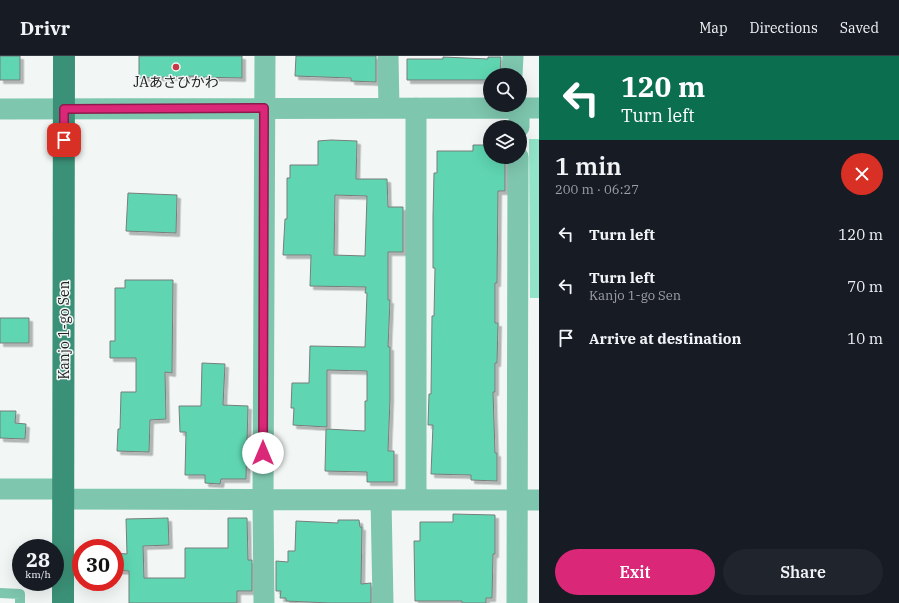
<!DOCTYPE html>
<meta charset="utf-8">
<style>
:root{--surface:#171b24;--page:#20242c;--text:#f1f3f6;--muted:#9ea1a6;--line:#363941;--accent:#db2777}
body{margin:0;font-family:"IBM Plex Serif","Noto Sans JP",serif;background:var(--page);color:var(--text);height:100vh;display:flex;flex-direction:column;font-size:15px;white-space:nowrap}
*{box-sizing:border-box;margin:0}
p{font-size:13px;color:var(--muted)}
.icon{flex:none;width:22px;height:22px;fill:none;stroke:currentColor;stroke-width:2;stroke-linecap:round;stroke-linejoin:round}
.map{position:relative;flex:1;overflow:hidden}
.side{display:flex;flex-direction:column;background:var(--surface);width:360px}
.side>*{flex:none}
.hud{background:#0b6e4f;color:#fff;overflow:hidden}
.tools{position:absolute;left:483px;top:12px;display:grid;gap:8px}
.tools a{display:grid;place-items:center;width:44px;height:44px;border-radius:50%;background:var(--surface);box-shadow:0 4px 16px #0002;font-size:20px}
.speed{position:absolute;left:12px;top:483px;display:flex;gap:8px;font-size:20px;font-weight:700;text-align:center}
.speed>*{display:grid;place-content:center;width:52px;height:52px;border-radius:50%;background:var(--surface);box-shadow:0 4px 16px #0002;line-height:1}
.speed small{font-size:10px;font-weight:400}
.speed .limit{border:6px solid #d22;background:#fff;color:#111}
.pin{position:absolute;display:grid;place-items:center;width:34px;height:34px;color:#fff;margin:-17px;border-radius:8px;box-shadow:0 2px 6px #0006}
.me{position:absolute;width:44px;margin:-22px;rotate:0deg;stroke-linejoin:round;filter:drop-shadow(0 0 3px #0008)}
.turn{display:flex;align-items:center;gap:14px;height:84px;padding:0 16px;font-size:18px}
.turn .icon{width:52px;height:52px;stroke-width:2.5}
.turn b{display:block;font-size:28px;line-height:34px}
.round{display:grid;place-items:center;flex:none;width:42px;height:42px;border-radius:21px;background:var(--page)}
.head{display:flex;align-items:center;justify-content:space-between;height:68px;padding:0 16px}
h1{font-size:24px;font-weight:600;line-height:30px}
.button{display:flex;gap:8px;margin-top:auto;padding:8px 16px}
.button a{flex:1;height:46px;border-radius:24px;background:var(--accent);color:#fff;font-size:16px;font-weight:600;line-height:46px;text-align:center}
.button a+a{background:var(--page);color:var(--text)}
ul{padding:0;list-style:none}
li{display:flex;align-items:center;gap:12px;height:52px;padding:0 16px}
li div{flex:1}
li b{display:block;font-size:15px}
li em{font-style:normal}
header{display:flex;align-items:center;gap:24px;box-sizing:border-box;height:56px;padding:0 20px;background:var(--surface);border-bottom:1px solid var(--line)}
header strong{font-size:19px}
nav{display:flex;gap:22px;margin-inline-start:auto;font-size:14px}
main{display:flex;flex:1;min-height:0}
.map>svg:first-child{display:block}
.green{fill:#91e4c8}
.building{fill:#5fd6b1;stroke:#787d7b;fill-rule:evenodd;filter:url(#shadow)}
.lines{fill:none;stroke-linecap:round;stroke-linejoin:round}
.lane{stroke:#7ec6ae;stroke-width:10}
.street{stroke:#7ec6ae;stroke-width:21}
.primary{stroke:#3b9177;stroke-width:22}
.route-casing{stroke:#8e194d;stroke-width:10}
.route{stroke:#db2777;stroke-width:7}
.poi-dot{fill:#c83845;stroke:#f2f7f5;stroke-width:1.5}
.labels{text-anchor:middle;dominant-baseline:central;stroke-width:3;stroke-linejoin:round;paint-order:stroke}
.poi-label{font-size:14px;fill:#212322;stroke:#f2f7f5}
.street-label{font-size:14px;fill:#212322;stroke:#f2f7f5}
</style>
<header>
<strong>Drivr</strong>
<nav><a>Map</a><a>Directions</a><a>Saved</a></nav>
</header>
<main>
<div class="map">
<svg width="539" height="547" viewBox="0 0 539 547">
<defs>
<filter id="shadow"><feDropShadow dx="3.5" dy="3.5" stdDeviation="0" flood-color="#0004"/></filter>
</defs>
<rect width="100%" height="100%" fill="#f2f7f5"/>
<path class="green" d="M529 83H539V242H530Z"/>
<path class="building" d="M0 0H20V24H0Z
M139 0H242V22L197 21V20L139 22Z
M296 0H376V26L351 25V22L295 20Z
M443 1 488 3V1H501L500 19H490V24H407V3H443Z
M331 84 357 85 356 123H387L388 151H403V196H388V244H390L388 291H390V343L388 395H394V426H367V416L325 415 326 373 365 375V345H367V315L327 314V371L293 369 294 352H291L292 327H309L310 290 365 291 367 237H365L366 231 310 230 311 199H283L285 163H287V122H290V109H318V85ZM335 139 367 140 365 200 334 199Z
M473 89H490V101H505V135H498L497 227H495V267H498L497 307H495V336H493L495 397H497V425L471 424V419L431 418 433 369H428L429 338H431L432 260H434L435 212H433V160L434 117H437V95H473Z
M128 137 177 139 176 177 126 175Z
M125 224H173L172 317 165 316 166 363 150 364 149 396 117 395 118 373H120L121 336H136V302H110V285H115V232H125Z
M0 262H29V287H0Z
M202 307 225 308 223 349 248 350 246 423H221L220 428 205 427V419H185L186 376H180L179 350H201Z
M0 355H16L15 367 26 368 25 383 0 382Z
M453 458 495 459V498H493L492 542H486V547H462V545H415L414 485H420V466H453Z
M168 462 169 489 143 490 144 522H185V492H228V462H247L248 504H252V535H237V547H129V515L115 514V497L127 498 126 463Z
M338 464H359L360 471H362L361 528 371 527V547H330L286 545V542H280L281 535H276V505L288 506V495H295L296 465 338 467Z"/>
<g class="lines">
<path class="lane" d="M0 537 20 538V547"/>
<path class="street" d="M388 0 389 52
M512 19 513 0
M0 53 539 52
M519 71V52
M0 433H63
M63 443 539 444
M416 443V52
M381 444 383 547
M264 547 263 444 265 0
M517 547 518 101"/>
<path class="primary" d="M63 547 64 0"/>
</g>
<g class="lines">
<g class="route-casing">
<path id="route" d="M64 84V53L264 52 263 397"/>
</g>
<use href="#route" class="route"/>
</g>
<circle class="poi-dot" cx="176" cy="11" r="4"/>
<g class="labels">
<g class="poi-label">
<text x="176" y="26">JAあさひかわ</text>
</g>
<g class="street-label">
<text transform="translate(64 274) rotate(-90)">Kanjo 1-go Sen</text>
</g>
</g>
</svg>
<div class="tools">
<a><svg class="icon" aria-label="search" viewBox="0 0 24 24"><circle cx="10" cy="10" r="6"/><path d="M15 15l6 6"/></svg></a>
<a><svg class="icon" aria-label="layers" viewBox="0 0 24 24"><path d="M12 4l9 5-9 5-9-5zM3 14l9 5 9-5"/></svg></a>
</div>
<div class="speed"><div>28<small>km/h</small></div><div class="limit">30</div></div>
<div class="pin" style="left:64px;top:84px;background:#d93025"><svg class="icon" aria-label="arrive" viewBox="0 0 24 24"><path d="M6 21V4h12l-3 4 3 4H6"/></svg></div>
<svg class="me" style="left:263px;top:397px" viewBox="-20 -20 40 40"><circle r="19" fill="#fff"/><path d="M0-13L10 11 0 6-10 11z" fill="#db2777"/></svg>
</div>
<section class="side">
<div class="hud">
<div class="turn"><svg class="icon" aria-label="left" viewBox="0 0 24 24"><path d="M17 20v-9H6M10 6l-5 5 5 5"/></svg><div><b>120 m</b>Turn left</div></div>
</div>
<div class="head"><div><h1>1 min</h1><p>200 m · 06:27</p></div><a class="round" style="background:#d93025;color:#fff"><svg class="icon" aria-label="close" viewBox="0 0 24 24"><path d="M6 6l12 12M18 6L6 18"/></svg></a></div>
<ul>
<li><svg class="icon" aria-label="left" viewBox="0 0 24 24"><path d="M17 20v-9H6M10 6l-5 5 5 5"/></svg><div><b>Turn left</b></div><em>120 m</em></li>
<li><svg class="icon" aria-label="left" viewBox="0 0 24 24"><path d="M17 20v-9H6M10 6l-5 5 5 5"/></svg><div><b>Turn left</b><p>Kanjo 1-go Sen</p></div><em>70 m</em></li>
<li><svg class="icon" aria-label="arrive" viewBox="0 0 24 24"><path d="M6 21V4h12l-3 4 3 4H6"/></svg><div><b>Arrive at destination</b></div><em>10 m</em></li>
</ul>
<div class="button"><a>Exit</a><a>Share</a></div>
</section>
</main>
